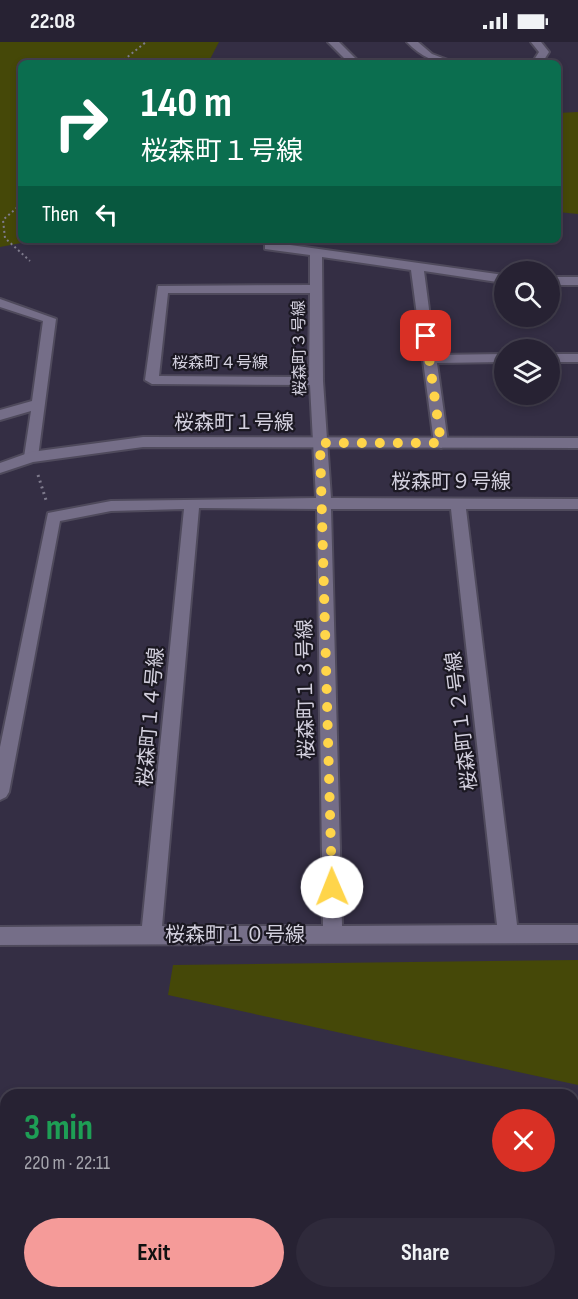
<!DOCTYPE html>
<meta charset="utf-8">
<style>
:root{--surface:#272233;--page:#2f2a3b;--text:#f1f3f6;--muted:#a4a4ac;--line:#433f4e;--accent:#f59b99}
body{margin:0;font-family:"Sofia Sans Condensed","Noto Sans JP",sans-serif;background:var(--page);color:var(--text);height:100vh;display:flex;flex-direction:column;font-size:22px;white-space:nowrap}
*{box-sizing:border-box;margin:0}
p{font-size:20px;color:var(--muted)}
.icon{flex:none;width:33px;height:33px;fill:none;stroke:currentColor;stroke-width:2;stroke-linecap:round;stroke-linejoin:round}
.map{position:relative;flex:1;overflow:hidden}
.sheet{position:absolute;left:0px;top:1047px;width:579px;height:210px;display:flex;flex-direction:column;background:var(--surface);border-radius:18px 18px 0 0;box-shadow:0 3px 9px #0003,0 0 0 2px var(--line)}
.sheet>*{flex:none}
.banner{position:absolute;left:18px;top:18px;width:543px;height:183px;border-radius:9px;box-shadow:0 3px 9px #0003,0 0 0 2px var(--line);background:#0b6e4f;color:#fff;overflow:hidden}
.fabs{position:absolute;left:494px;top:219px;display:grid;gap:12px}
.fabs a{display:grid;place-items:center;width:66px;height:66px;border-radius:50%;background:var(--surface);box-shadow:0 3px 9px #0003,0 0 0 2px var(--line);font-size:30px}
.pin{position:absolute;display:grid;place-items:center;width:51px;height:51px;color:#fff;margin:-26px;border-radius:12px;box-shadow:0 3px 9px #0006}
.me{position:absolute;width:66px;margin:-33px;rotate:359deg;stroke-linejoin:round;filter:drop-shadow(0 0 4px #0008)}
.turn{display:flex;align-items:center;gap:21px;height:126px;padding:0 24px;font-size:27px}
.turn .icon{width:78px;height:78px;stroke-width:2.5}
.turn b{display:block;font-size:42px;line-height:51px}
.then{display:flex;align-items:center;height:57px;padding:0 24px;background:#0003;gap:12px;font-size:22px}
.round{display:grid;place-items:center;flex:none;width:63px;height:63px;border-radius:32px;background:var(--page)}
.head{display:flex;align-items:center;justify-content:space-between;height:102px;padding:0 24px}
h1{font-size:36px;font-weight:700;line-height:45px;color:#1e9e55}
.action{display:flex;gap:12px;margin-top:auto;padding:12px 24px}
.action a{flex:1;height:69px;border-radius:36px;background:var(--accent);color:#111;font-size:24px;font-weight:700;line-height:69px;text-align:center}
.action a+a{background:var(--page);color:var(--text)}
.status{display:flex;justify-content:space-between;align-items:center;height:42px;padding:0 30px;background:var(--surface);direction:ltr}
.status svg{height:16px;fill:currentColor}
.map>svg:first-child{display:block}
.green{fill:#454808}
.building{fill:#3e3f82;stroke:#2b2c5b;stroke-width:1.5}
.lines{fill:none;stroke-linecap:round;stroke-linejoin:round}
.service-casing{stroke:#4f4a5c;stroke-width:2}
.minor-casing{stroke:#4f4a5c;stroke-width:4}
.tertiary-casing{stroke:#4f4a5c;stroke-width:4}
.path-far1{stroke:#7f7b8d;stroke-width:2;stroke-dasharray:2 3;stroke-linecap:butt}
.path{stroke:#7f7b8d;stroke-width:3;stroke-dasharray:2 4;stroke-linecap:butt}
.service{fill:#756e88;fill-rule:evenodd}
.minor{fill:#756e88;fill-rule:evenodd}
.tertiary{fill:#756e88;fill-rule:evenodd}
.route{stroke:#ffd54a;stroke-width:10;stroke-dasharray:0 18}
.labels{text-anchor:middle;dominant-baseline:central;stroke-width:4.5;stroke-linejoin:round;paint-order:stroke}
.far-street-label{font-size:16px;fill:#d3d0de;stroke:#1b1822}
.street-label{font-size:20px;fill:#d3d0de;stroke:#1b1822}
</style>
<div class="status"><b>22:08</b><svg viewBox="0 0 49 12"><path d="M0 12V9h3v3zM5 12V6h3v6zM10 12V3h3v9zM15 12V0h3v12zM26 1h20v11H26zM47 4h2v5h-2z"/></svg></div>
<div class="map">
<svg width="578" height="1257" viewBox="0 0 578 1257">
<rect width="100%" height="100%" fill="#342e44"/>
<path class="green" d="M0 0H219L208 21H21V198H37L0 205Z
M578 70V172L558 170V71Z
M578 918V1043L168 953 173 923Z
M0 1166 6 1168V1251H105L107 1257H0Z"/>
<path class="building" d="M336 1251H352L356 1257H330Z"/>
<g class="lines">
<g class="service-casing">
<path id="service" d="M573 1121H578V1139H573Z
M519 1251H539L540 1257H520Z"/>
</g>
<g class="minor-casing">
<path id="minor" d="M328 0H339L360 21H349Z
M407 0H418L432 12 456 21C435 21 421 15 407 0Z
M531 0H541L549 10 542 21H532L539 10Z
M269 200 504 233V241L424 229 435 313 504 312V320L437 321 448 401 441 406 434 401 411 228 322 215 323 339 331 456 578 457V467H466L517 883H578V901L0 903V885L142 884 184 467 111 469 60 479 9 750 6 755 0 758V705L48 471 111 459 316 456 310 343 152 342 145 338 158 244 310 243V213L265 207V201ZM168 251H310L309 335 159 334ZM199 466 317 467 323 884H162ZM331 467H451L497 883 342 884Z
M549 235H578V243H549Z
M0 257 56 277 38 415 31 420 24 415 31 369 0 378V368L32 359 43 279 0 265Z
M549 312H578V320H549Z"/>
</g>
<g class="tertiary-casing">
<path id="tertiary" d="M143 395 578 396V406L143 405 33 420 0 431V421L31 410Z"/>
</g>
<path class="path-far1" d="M120 21 146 0
M21 162 3 178 5 196 30 219"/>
<path class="path" d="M38 433 46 458"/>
<use href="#service" class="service"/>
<use href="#minor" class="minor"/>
<use href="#tertiary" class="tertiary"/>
</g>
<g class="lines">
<path class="route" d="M332 845 320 401H441L426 294"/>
</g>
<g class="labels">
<g class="far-street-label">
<text transform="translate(300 306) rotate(-91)">桜森町３号線</text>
<text x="220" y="321">桜森町４号線</text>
</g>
<g class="street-label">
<text x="234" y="381">桜森町１号線</text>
<text x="451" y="440">桜森町９号線</text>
<text transform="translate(306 647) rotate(-91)">桜森町１３号線</text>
<text transform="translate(151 675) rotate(-85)">桜森町１４号線</text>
<text transform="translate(462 679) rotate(-97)">桜森町１２号線</text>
<text x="235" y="893">桜森町１０号線</text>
</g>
</g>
</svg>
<div class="fabs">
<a><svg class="icon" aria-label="search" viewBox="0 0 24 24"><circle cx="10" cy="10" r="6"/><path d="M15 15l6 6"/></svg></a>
<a><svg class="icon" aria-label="layers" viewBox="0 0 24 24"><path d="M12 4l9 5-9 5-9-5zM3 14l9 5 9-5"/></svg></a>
</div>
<div class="pin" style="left:426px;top:294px;background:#d93025"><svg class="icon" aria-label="arrive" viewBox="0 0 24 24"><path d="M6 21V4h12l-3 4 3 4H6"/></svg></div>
<svg class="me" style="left:332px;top:845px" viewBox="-20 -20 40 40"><circle r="19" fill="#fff"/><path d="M0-13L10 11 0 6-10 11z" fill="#ffd54a"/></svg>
<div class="banner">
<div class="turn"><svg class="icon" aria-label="right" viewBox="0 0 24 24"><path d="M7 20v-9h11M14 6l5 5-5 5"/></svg><div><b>140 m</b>桜森町１号線</div></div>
<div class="then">Then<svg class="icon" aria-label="left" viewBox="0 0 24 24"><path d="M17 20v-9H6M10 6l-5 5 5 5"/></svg></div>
</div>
<section class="sheet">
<div class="head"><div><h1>3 min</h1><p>220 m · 22:11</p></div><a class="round" style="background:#d93025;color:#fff"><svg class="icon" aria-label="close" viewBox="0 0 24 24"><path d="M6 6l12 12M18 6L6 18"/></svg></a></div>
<div class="action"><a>Exit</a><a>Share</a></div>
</section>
</div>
